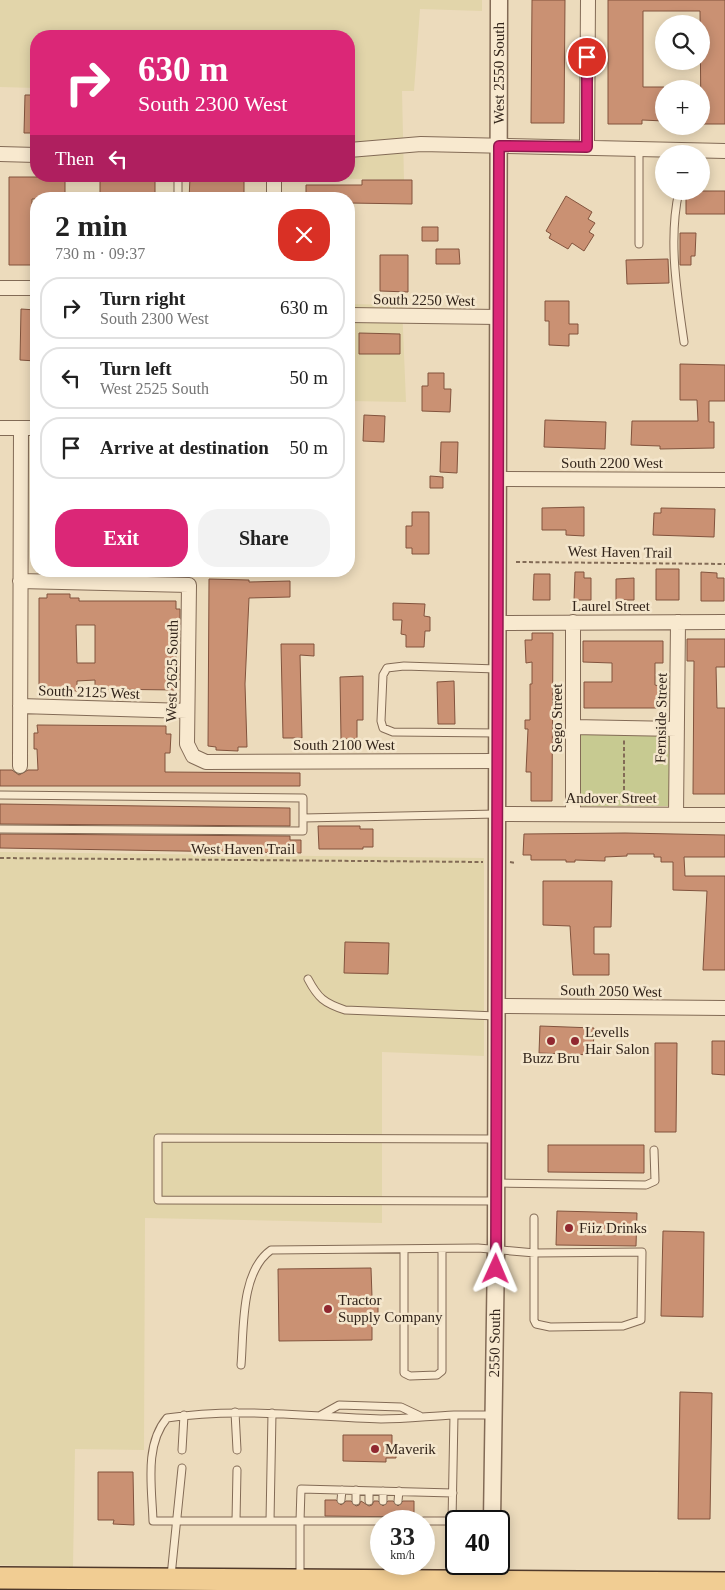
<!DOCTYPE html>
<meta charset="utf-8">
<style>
:root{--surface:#fff;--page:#f2f2f2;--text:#222;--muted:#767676;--line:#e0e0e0;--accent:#db2777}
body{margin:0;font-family:Georgia,serif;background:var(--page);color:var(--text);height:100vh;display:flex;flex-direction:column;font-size:19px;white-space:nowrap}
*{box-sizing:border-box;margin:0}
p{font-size:16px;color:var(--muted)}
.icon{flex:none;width:28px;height:28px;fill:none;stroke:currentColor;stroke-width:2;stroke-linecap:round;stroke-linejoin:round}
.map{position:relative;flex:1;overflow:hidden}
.panel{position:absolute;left:30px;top:192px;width:325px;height:385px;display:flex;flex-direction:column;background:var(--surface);border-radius:20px;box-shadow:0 2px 12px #0003}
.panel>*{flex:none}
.hud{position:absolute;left:30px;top:30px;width:325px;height:152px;border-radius:20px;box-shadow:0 2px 12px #0003;background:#db2777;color:#fff;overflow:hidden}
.controls{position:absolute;left:655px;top:15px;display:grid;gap:10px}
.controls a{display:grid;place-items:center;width:55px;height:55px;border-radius:50%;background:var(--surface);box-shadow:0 2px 12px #0003;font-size:25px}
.speed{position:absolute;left:370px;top:1510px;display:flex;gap:10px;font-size:25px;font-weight:700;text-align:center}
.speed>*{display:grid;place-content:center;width:65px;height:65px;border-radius:50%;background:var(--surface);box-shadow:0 2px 12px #0003;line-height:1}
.speed small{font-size:12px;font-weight:400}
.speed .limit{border:2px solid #111;border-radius:8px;background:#fff;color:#111}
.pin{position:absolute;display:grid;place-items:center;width:42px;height:42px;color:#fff;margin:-21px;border:2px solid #fff;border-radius:50%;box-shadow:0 1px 5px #0007}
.me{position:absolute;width:55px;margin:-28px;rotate:1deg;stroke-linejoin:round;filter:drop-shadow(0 0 4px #0008)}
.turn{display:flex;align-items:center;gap:18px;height:105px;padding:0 25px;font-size:22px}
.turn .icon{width:65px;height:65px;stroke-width:2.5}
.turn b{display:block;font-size:35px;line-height:42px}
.then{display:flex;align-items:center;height:48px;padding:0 25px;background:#0003;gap:10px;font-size:19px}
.round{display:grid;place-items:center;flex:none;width:52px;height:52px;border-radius:20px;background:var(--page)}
.summary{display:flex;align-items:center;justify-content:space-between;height:85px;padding:0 25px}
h1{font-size:30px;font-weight:800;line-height:38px}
.cta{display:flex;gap:10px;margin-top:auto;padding:10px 25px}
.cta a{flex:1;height:58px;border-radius:20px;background:var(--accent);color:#fff;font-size:20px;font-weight:800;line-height:58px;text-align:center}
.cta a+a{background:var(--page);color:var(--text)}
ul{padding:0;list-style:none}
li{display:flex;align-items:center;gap:15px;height:62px;margin:0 10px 8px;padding:0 15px;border:2px solid var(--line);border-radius:20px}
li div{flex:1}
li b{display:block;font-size:19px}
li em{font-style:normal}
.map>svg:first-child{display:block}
.farmland{fill:#e2d5aa}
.green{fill:#c7ca91}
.building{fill:#ca9173;stroke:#82533d;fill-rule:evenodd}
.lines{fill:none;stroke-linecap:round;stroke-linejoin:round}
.service-casing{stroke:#836b56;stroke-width:9}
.minor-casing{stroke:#836b56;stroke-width:16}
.tertiary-casing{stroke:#836b56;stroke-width:19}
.primary-casing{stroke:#513a2b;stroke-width:24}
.path{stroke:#836b56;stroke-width:2;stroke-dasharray:4 2.5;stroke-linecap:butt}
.service{stroke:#f8e9cf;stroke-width:7}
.minor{stroke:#f8e9cf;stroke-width:14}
.tertiary{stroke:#f8e9cf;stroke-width:16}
.primary{stroke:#f1cd93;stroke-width:21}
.route-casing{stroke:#8e194d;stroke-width:12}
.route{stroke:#db2777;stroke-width:9}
.poi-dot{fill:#912830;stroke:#f4e6cc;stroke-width:2}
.labels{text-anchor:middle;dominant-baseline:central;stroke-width:5;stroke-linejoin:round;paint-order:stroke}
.street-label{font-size:15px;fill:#33251b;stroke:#f4e6cc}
.poi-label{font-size:15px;fill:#33251b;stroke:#f4e6cc;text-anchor:start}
</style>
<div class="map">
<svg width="725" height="1590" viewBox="0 0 725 1590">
<rect width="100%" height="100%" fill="#ecdbbc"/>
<path class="farmland" d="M0 0H482V11L420 9 414 91H402L404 180 316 178V176H349V36H36V88L0 87Z
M349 304 402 305 406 402 349 401Z
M0 852 484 858V1056L382 1052V1223L145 1218 144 1450 75 1449 73 1567 0 1565Z"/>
<path class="green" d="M579 732H672V806H579Z"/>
<path class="building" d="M532 0H565L564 123H531Z
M608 0H725V124H701L700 11H643V87H664V121L642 120V124H608Z
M25 95H36V133H24Z
M9 177H65V199H32V265H9Z
M100 177H155V199H100Z
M190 178 244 179V199H189Z
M362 180H412V204L349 203V199H306V185H362Z
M686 191H725V214H686Z
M566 196 592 212 588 219 595 223 589 232 594 235 584 251 572 243 568 249 549 238 551 234 546 231Z
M422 227H438V241H422Z
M680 233H696L695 256H691V265H680Z
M436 249H459L460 264H436Z
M380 255H408V292L380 291Z
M668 259 669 283 627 284 626 260Z
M545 301H569V324H578V334H569V346L549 345V321H545Z
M21 309 36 310V361L20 360Z
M359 333 400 334V354H359Z
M680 364 725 365V401H709V422H714V448L660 449V446L631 445 632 421H698L697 400H680Z
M428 373H444V389H451L450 412 422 411V386H428Z
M364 415 385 416 384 442 363 441Z
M545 420 606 422 605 449 544 447Z
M441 442H458L457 473 440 472Z
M430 476 443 477V488H430Z
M584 507V536L566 535V530H542V508Z
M661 508 715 509 714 537 653 535 654 513H661Z
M412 512H429V554H412V548H406V526H412Z
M656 569H679V600H656Z
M575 572H584V578H591V600H574Z
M701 572 717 573V578H724V601H701Z
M534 574H550V600H533Z
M634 578V600H616V579Z
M209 579 249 580V582L290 581V597L249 598 245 684 247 747H238V751L216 750V747L208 746Z
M47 594H70V598H79V601H176V609H180V625H176V666H179V680H176V690L95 689V680L77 681V691L64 690V696L48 695V690H39V598H47ZM76 625H95V663H77Z
M393 603 425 604 424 616 430 617V631H425L424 647H406V635L401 634 402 620H393Z
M532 633H553L552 801H531V772H526L528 729H525V720H530V684H532V662L526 663 525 640H532Z
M687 639H725V667H716L717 708H725V794H693L694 661H687Z
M583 641H663V663H655V685L663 687 664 708H584V682H612V663L583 662Z
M281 644H314V656L300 655 302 738H283Z
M363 676V720H357V739H341L340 677Z
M454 681 455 724H438L437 682Z
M37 725 166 726V734H171L170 753H165V772L300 773V786H0V770H12L19 775 28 770H38L37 749H34V733H38Z
M0 804 290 808V826L0 824Z
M318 826H360V829H373V847H363V849H319Z
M625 833 725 835V857H684L685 876H725V970H703L707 891 673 890V862H661V857H654V854H627V856L605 857V861L575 860V862H566V860H531V855H523L524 834Z
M0 834 290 836V840H301V853L0 848Z
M543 881H612L611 927H594V954H609V975H573L570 926 543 925Z
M345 942 389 943 388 974 344 973Z
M540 1026 594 1028 593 1055 539 1053Z
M712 1041H725V1075L712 1074Z
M655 1043H677L676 1132H655Z
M548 1145H644V1173L548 1172Z
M557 1211 637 1213 636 1246 556 1245Z
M663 1231 704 1232 703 1317 661 1316Z
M371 1268 372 1297H378V1313H372V1340L279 1341 278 1269Z
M680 1392 712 1393 710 1519H678Z
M343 1435H392V1444H396V1458H386V1462L343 1461Z
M98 1472H133L134 1525 113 1524 114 1520H98Z
M325 1500H336L341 1505 346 1501H351L356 1506 359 1505 361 1501 369 1506 372 1505 374 1501H378L383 1506 388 1501H393L398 1506 403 1501H414V1517L325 1516Z"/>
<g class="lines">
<g class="service-casing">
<path id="service" d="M178 176V199
M679 191C668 240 677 293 684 342
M639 244V149
M497 669 404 666 387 668 383 675 381 721 383 728 393 732 498 733
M0 795 303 798V831L0 829
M303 818 497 814
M308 979C318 998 324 1003 345 1010L497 1016
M495 1139 158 1138V1200L496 1201
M497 1183 646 1185 655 1181 654 1150
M404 1249V1373L410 1376 437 1375 442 1371V1249
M241 1365C244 1330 240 1272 271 1250L478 1248 535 1253 642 1252 641 1320 623 1326 550 1327 536 1324 534 1320V1218
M235 1412 237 1450
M321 1415 339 1405 401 1407 420 1416
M182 1450 184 1415
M356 1490V1501
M453 1493 301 1489 300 1521H153C152 1488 144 1445 167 1418 238 1407 309 1417 381 1419 406 1419 430 1416 454 1415
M341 1500 342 1490
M369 1501V1491
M383 1501V1491
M398 1501 399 1491
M236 1521 237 1470
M270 1521 272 1413
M424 1521H452L454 1415H494
M171 1576 182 1468
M300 1577V1521H398"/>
</g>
<g class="minor-casing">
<path id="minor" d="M587 147 588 0
M349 150 421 144 725 151
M0 154 36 155
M274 199V176
M0 288H36
M349 315 498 317
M0 428H36
M498 479 725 480
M20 581 189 585 187 744 193 756 206 762 497 761
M498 623 725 622
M20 706 187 711
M573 727 677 729
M20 766 21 428
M497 814 725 815
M573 814V622
M676 815 678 622
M497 1006 725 1008"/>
</g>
<g class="tertiary-casing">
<g id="tertiary">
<path id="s1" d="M492 1521 496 1250 499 0"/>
<path d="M491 1581 492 1564"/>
</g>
</g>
<g class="primary-casing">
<path id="primary" d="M0 1578 725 1583"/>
</g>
<path class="path" d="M516 562 725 564
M624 803V740
M0 858 483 862
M510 862 516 863"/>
<use href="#service" class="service"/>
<use href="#minor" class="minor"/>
<use href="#tertiary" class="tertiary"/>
<use href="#primary" class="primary"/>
</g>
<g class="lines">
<g class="route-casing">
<path id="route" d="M496 1269 499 146 587 147V57"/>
</g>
<use href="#route" class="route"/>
</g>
<g class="poi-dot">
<circle cx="551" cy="1041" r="5"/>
<circle cx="575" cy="1041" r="5"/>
<circle cx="569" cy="1228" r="5"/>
<circle cx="328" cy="1309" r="5"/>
<circle cx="375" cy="1449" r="5"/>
</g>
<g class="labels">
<g class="street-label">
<text stroke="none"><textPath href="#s1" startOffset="1448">West 2550 South</textPath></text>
<text transform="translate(424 300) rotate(1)">South 2250 West</text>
<text x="612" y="463">South 2200 West</text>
<text transform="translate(620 552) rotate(1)">West Haven Trail</text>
<text x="611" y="606">Laurel Street</text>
<text transform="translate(172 671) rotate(-89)">West 2625 South</text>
<text transform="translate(89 692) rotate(2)">South 2125 West</text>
<text transform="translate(557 718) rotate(-90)">Sego Street</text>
<text transform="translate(661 718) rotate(-89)">Fernside Street</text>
<text x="344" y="745">South 2100 West</text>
<text x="611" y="798">Andover Street</text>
<text x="243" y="849">West Haven Trail</text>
<text transform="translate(611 991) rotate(1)">South 2050 West</text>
<text stroke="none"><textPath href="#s1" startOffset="178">2550 South</textPath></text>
</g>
<g class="poi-label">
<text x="585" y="1032">Levells<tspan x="585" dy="17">Hair Salon</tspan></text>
<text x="551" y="1058" text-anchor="middle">Buzz Bru</text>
<text x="579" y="1228">Fiiz Drinks</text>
<text x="338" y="1300">Tractor<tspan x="338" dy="17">Supply Company</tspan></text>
<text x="385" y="1449">Maverik</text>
</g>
</g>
</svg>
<div class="controls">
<a><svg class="icon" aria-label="search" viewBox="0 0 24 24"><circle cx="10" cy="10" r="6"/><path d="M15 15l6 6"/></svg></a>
<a>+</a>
<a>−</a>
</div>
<div class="speed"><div>33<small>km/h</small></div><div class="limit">40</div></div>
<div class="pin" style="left:587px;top:57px;background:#d93025"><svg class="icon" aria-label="arrive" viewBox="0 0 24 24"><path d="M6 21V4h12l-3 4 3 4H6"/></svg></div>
<svg class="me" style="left:496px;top:1269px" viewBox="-20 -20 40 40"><path d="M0-17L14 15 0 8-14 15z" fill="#db2777" stroke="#fff" stroke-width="4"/></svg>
<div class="hud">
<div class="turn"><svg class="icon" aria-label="right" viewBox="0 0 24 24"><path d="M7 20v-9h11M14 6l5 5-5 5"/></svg><div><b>630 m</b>South 2300 West</div></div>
<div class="then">Then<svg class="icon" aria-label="left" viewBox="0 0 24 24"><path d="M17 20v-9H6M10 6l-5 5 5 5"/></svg></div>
</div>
<section class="panel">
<div class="summary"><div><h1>2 min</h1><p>730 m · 09:37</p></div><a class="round" style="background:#d93025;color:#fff"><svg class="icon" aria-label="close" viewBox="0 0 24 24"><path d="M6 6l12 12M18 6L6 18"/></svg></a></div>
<ul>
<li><svg class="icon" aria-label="right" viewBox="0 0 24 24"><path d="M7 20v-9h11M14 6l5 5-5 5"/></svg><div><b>Turn right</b><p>South 2300 West</p></div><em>630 m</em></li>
<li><svg class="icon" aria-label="left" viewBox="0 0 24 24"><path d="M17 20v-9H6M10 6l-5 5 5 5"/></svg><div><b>Turn left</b><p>West 2525 South</p></div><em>50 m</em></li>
<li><svg class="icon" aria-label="arrive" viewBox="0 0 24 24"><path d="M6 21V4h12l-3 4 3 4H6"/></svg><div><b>Arrive at destination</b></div><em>50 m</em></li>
</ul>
<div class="cta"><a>Exit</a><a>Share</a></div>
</section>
</div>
